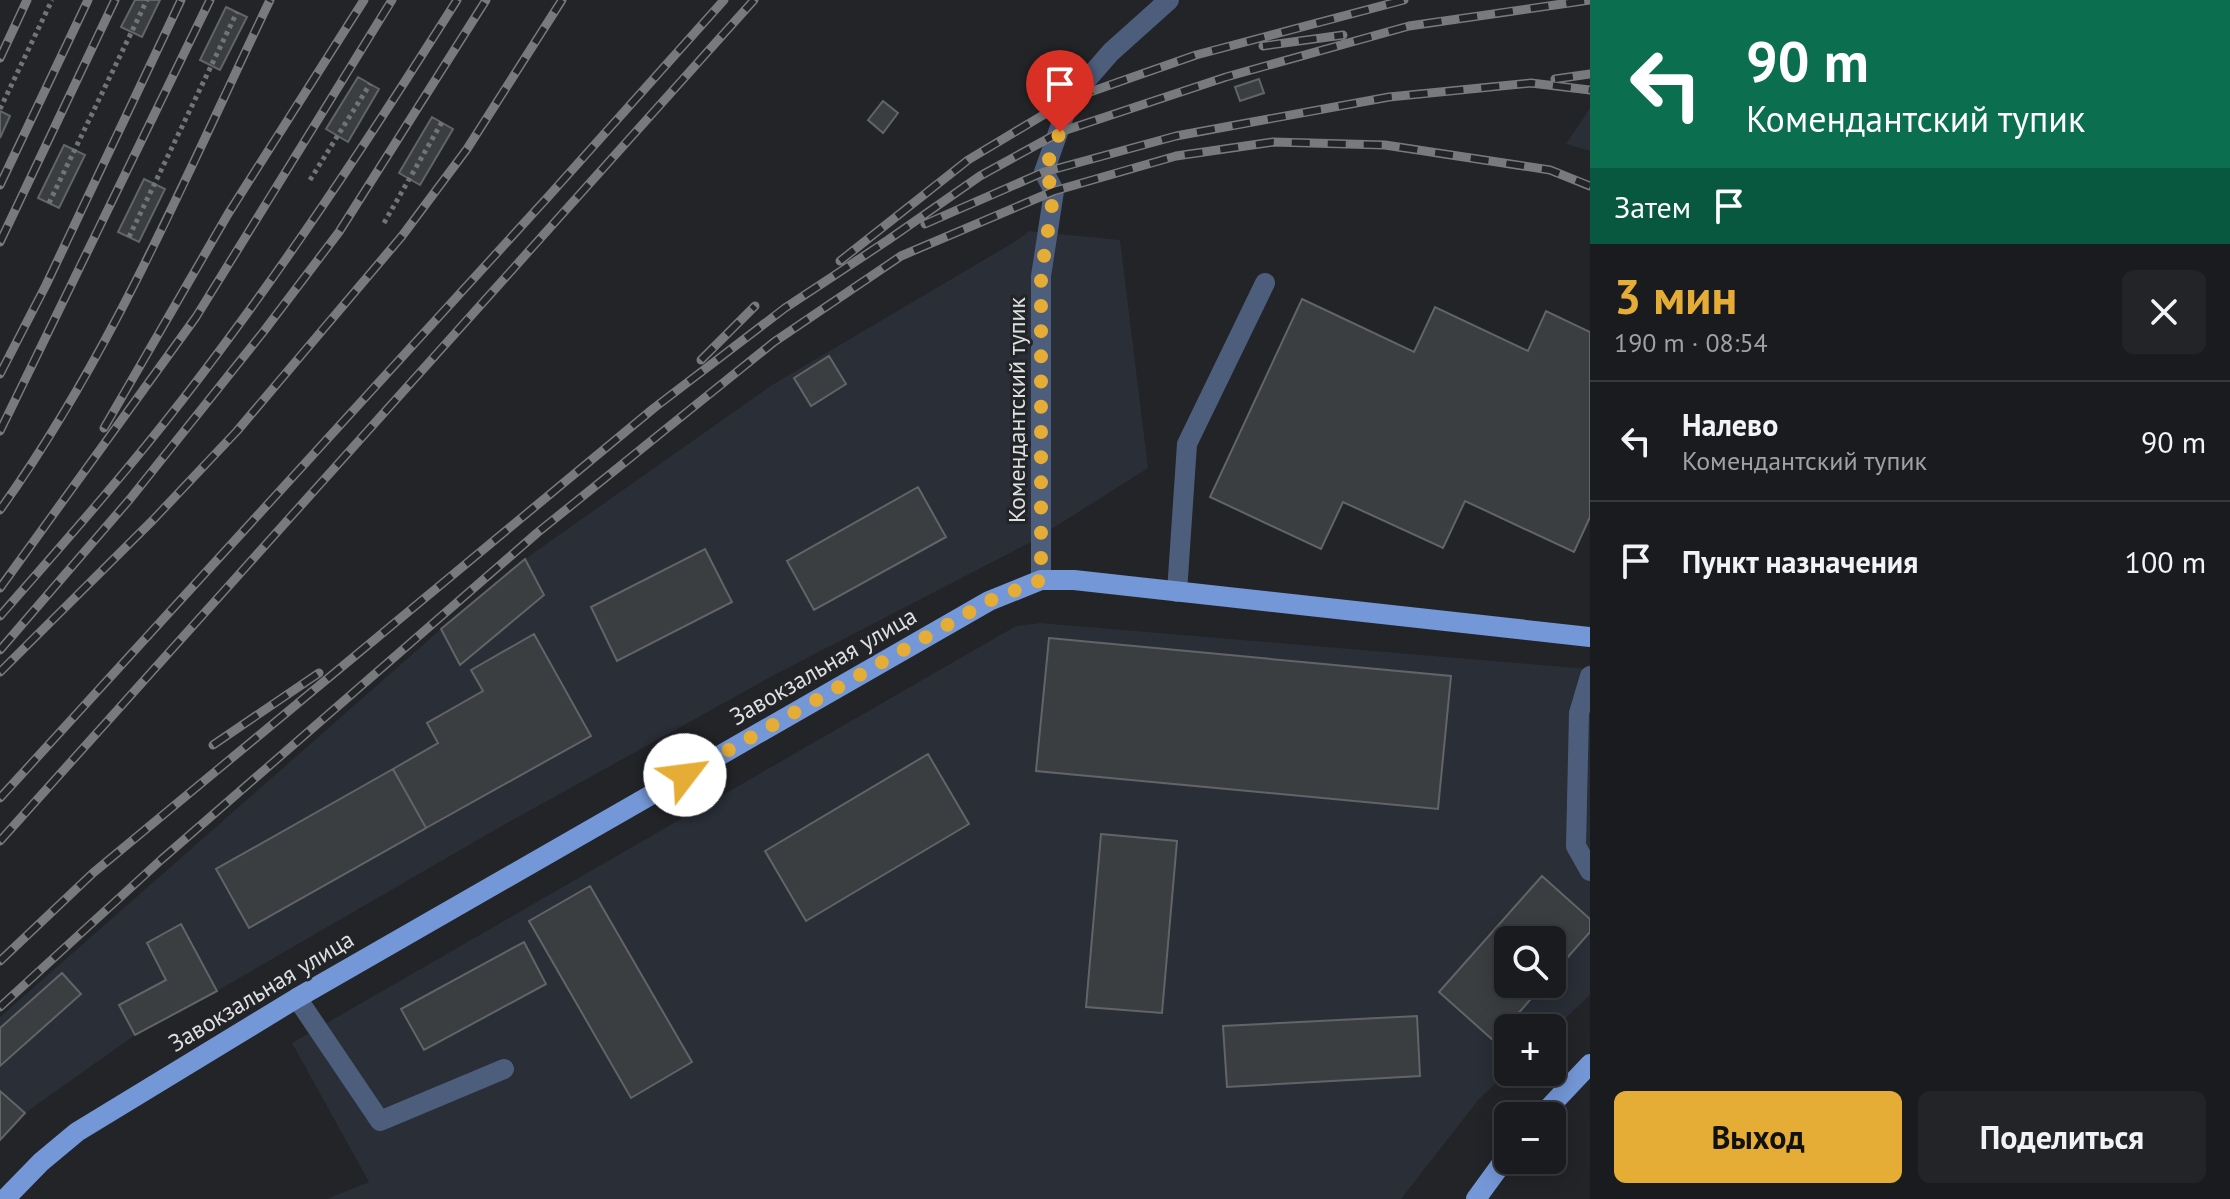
<!DOCTYPE html>
<html lang="ru">
<meta charset="utf-8">
<style>
:root{--surface:#1a1b1e;--page:#232427;--text:#f1f3f6;--muted:#9fa1a4;--line:#38393c;--accent:#e5ad35}
body{margin:0;font-family:"PT Sans",sans-serif;background:var(--page);color:var(--text);height:100vh;display:flex;flex-direction:column;font-size:30px;white-space:nowrap}
*{box-sizing:border-box;margin:0}
p{font-size:26px;color:var(--muted)}
.icon{flex:none;width:44px;height:44px;fill:none;stroke:currentColor;stroke-width:2;stroke-linecap:round;stroke-linejoin:round}
.map{position:relative;flex:1;overflow:hidden}
.panel{display:flex;flex-direction:column;background:var(--surface);width:640px}
.panel>*{flex:none}
.hud{background:#0b6e4f;color:#fff;overflow:hidden}
.tools{position:absolute;left:1494px;top:926px;display:grid;gap:16px}
.tools a{display:grid;place-items:center;width:72px;height:72px;border-radius:12px;background:var(--surface);box-shadow:0 4px 20px #0003,0 0 0 2px var(--line);font-size:40px}
.pin{position:absolute;display:grid;place-items:center;width:68px;height:68px;color:#fff;margin:-82px -34px;border-radius:50% 50% 50% 0;rotate:-45deg;box-shadow:0 0 8px #0007}
.pin .icon{rotate:45deg}
.me{position:absolute;width:88px;margin:-44px;rotate:60deg;stroke-linejoin:round;filter:drop-shadow(0 0 6px #0008)}
.turn{display:flex;align-items:center;gap:28px;height:168px;padding:0 24px;font-size:36px}
.turn .icon{width:104px;height:104px;stroke-width:2.5}
.turn b{display:block;font-size:56px;line-height:68px}
.then{display:flex;align-items:center;height:76px;padding:0 24px;background:#0003;gap:16px;font-size:30px}
.round{display:grid;place-items:center;flex:none;width:84px;height:84px;border-radius:12px;background:var(--page)}
.head{display:flex;align-items:center;justify-content:space-between;height:136px;padding:0 24px}
h1{font-size:48px;font-weight:600;line-height:60px;color:var(--accent)}
.action{display:flex;gap:16px;margin-top:auto;padding:16px 24px}
.action a{flex:1;height:92px;border-radius:12px;background:var(--accent);color:#111;font-size:32px;font-weight:600;line-height:92px;text-align:center}
.action a+a{background:var(--page);color:var(--text)}
ul{padding:0;list-style:none}
li{display:flex;align-items:center;gap:24px;height:120px;padding:0 24px;border-top:2px solid var(--line)}
li div{flex:1}
li b{display:block;font-size:30px}
li em{font-style:normal}
main{display:flex;flex:1;min-height:0}
.map>svg:first-child{display:block}
.built{fill:#292e37;fill-rule:evenodd}
.building{fill:#3b3e41;stroke:#626468;stroke-width:2}
.lines{fill:none;stroke-linecap:round;stroke-linejoin:round}
.path{stroke:#717377;stroke-width:5;stroke-dasharray:4 4;stroke-linecap:butt}
.minor{stroke:#4d5e7d;stroke-width:20}
.major{stroke:#7497d7;stroke-width:20}
.rail-casing{stroke:#787a7d;stroke-width:9}
.rail{stroke:#222428;stroke-width:6;stroke-dasharray:18;stroke-linecap:butt}
.route{stroke:#e5ad35;stroke-width:14;stroke-dasharray:0 25.2}
.labels{text-anchor:middle;dominant-baseline:central;stroke-width:6;stroke-linejoin:round;paint-order:stroke}
.street-label{font-size:24px;fill:#dddfe1;stroke:#222428}
</style>
<main>
<div class="map">
<svg width="1590" height="1199" viewBox="0 0 1590 1199">
<rect width="100%" height="100%" fill="#222428"/>
<path class="built" d="M1590 108V151L1566 144Z
M1029 231 1120 240 1148 468 1031 542 778 673 500 827 217 991 135 1035 25 1113 0 1140V1017L441 629 525 559 772 385 1016 241Z
M1040 623 1590 669V995L1552 1031V1028H1508V1072L1479 1099 1401 1199H327L369 1182 292 1043 1016 626ZM1508 940H1552V984H1508Z"/>
<path class="building" d="M135 0H160L142 37 121 27Z
M226 7 247 17 220 70 200 60Z
M358 77 379 89 348 142 326 129Z
M1259 79 1264 93 1240 101 1235 87Z
M883 101 898 113 883 133 868 120Z
M0 111 10 116 0 138Z
M432 117 453 129 420 185 399 173Z
M64 145 85 155 59 208 38 198Z
M144 179 165 189 139 242 118 232Z
M1302 299 1414 352 1435 307 1528 351 1546 311 1590 332V517L1574 552 1465 501 1443 548 1343 502 1321 549 1210 497Z
M829 356 846 384 811 406 794 378Z
M918 487 946 537 814 610 787 561Z
M705 549 732 602 617 661 591 607Z
M525 559 544 595 460 665 441 629Z
M534 634 591 736 426 828 393 769 438 743 427 723 483 691 471 670Z
M1049 638 1451 676 1438 809 1036 771Z
M928 754 969 824 806 921 765 851Z
M393 769 426 828 249 928 216 869Z
M1101 834 1177 841 1162 1013 1086 1007Z
M1542 876 1590 919V932L1552 975V940H1508V984H1544L1494 1041 1439 992Z
M590 886 692 1062 631 1098 529 921Z
M181 924 217 991 135 1035 119 1005 166 980 147 943Z
M524 942 546 984 424 1050 401 1009Z
M62 973 81 994 0 1066V1028Z
M1417 1016 1420 1076 1227 1087 1223 1026Z
M0 1091 25 1113 0 1140Z"/>
<g class="lines">
<path class="path" d="M0 109 52 0
M310 180 370 84
M49 203 147 0
M384 223 442 122
M129 237 237 12"/>
<path class="minor" d="M1041 580V276L1054 191 1044 172 1070 99 1111 52 1169 0
M1177 592 1187 444 1265 283
M1590 676 1579 713 1576 846 1590 871
M297 998 380 1121 504 1069"/>
<path class="major" d="M1541 1116 1590 1064
M5 1199 41 1162 77 1132 297 998 989 601 1041 580H1074L1590 637
M1476 1199 1508 1155"/>
<g class="rail-casing">
<path id="rail" d="M1263 46 1343 35
M0 58 27 0
M1555 79 1590 74
M0 185 88 0
M925 224 1044 172 1176 136 1389 97 1531 83 1590 90
M0 242 115 0
M840 261 968 160 1070 99 1196 55 1404 0
M701 360 755 306
M0 374 46 285 181 0
M104 428 228 214 364 0
M0 431 210 0
M0 510C112 354 187 173 270 0
M0 588 196 317 392 0
M0 616C62 545 125 474 183 399 282 271 371 136 457 0
M0 650 130 499 264 331 339 232 486 0
M0 672 153 520 237 431 402 236 467 149 562 0
M213 745 319 673
M0 798 547 198 724 0
M0 841 754 0
M0 961 93 873 654 408 785 308 888 240 980 176 1060 132 1226 77 1409 26 1590 0
M0 1007 162 859 537 533 774 342 901 256 1054 191 1176 156 1273 142 1385 145 1550 170 1590 186"/>
</g>
<use href="#rail" class="rail"/>
</g>
<g class="lines">
<path class="route" d="M685 775 989 601 1041 580V276L1054 191 1044 172 1060 132"/>
</g>
<g class="labels">
<g class="street-label">
<text transform="translate(1016 410) rotate(-90)">Комендантский тупик</text>
<text transform="translate(823 666) rotate(-30)">Завокзальная улица</text>
<text transform="translate(261 991) rotate(-31)">Завокзальная улица</text>
</g>
</g>
</svg>
<div class="tools">
<a><svg class="icon" aria-label="search" viewBox="0 0 24 24"><circle cx="10" cy="10" r="6"/><path d="M15 15l6 6"/></svg></a>
<a>+</a>
<a>−</a>
</div>
<div class="pin" style="left:1060px;top:132px;background:#d93025"><svg class="icon" aria-label="arrive" viewBox="0 0 24 24"><path d="M6 21V4h12l-3 4 3 4H6"/></svg></div>
<svg class="me" style="left:685px;top:775px" viewBox="-20 -20 40 40"><circle r="19" fill="#fff"/><path d="M0-13L10 11 0 6-10 11z" fill="#e5ad35"/></svg>
</div>
<section class="panel">
<div class="hud">
<div class="turn"><svg class="icon" aria-label="left" viewBox="0 0 24 24"><path d="M17 20v-9H6M10 6l-5 5 5 5"/></svg><div><b>90 m</b>Комендантский тупик</div></div>
<div class="then">Затем<svg class="icon" aria-label="arrive" viewBox="0 0 24 24"><path d="M6 21V4h12l-3 4 3 4H6"/></svg></div>
</div>
<div class="head"><div><h1>3 мин</h1><p>190 m · 08:54</p></div><a class="round"><svg class="icon" aria-label="close" viewBox="0 0 24 24"><path d="M6 6l12 12M18 6L6 18"/></svg></a></div>
<ul>
<li><svg class="icon" aria-label="left" viewBox="0 0 24 24"><path d="M17 20v-9H6M10 6l-5 5 5 5"/></svg><div><b>Налево</b><p>Комендантский тупик</p></div><em>90 m</em></li>
<li><svg class="icon" aria-label="arrive" viewBox="0 0 24 24"><path d="M6 21V4h12l-3 4 3 4H6"/></svg><div><b>Пункт назначения</b></div><em>100 m</em></li>
</ul>
<div class="action"><a>Выход</a><a>Поделиться</a></div>
</section>
</main>
